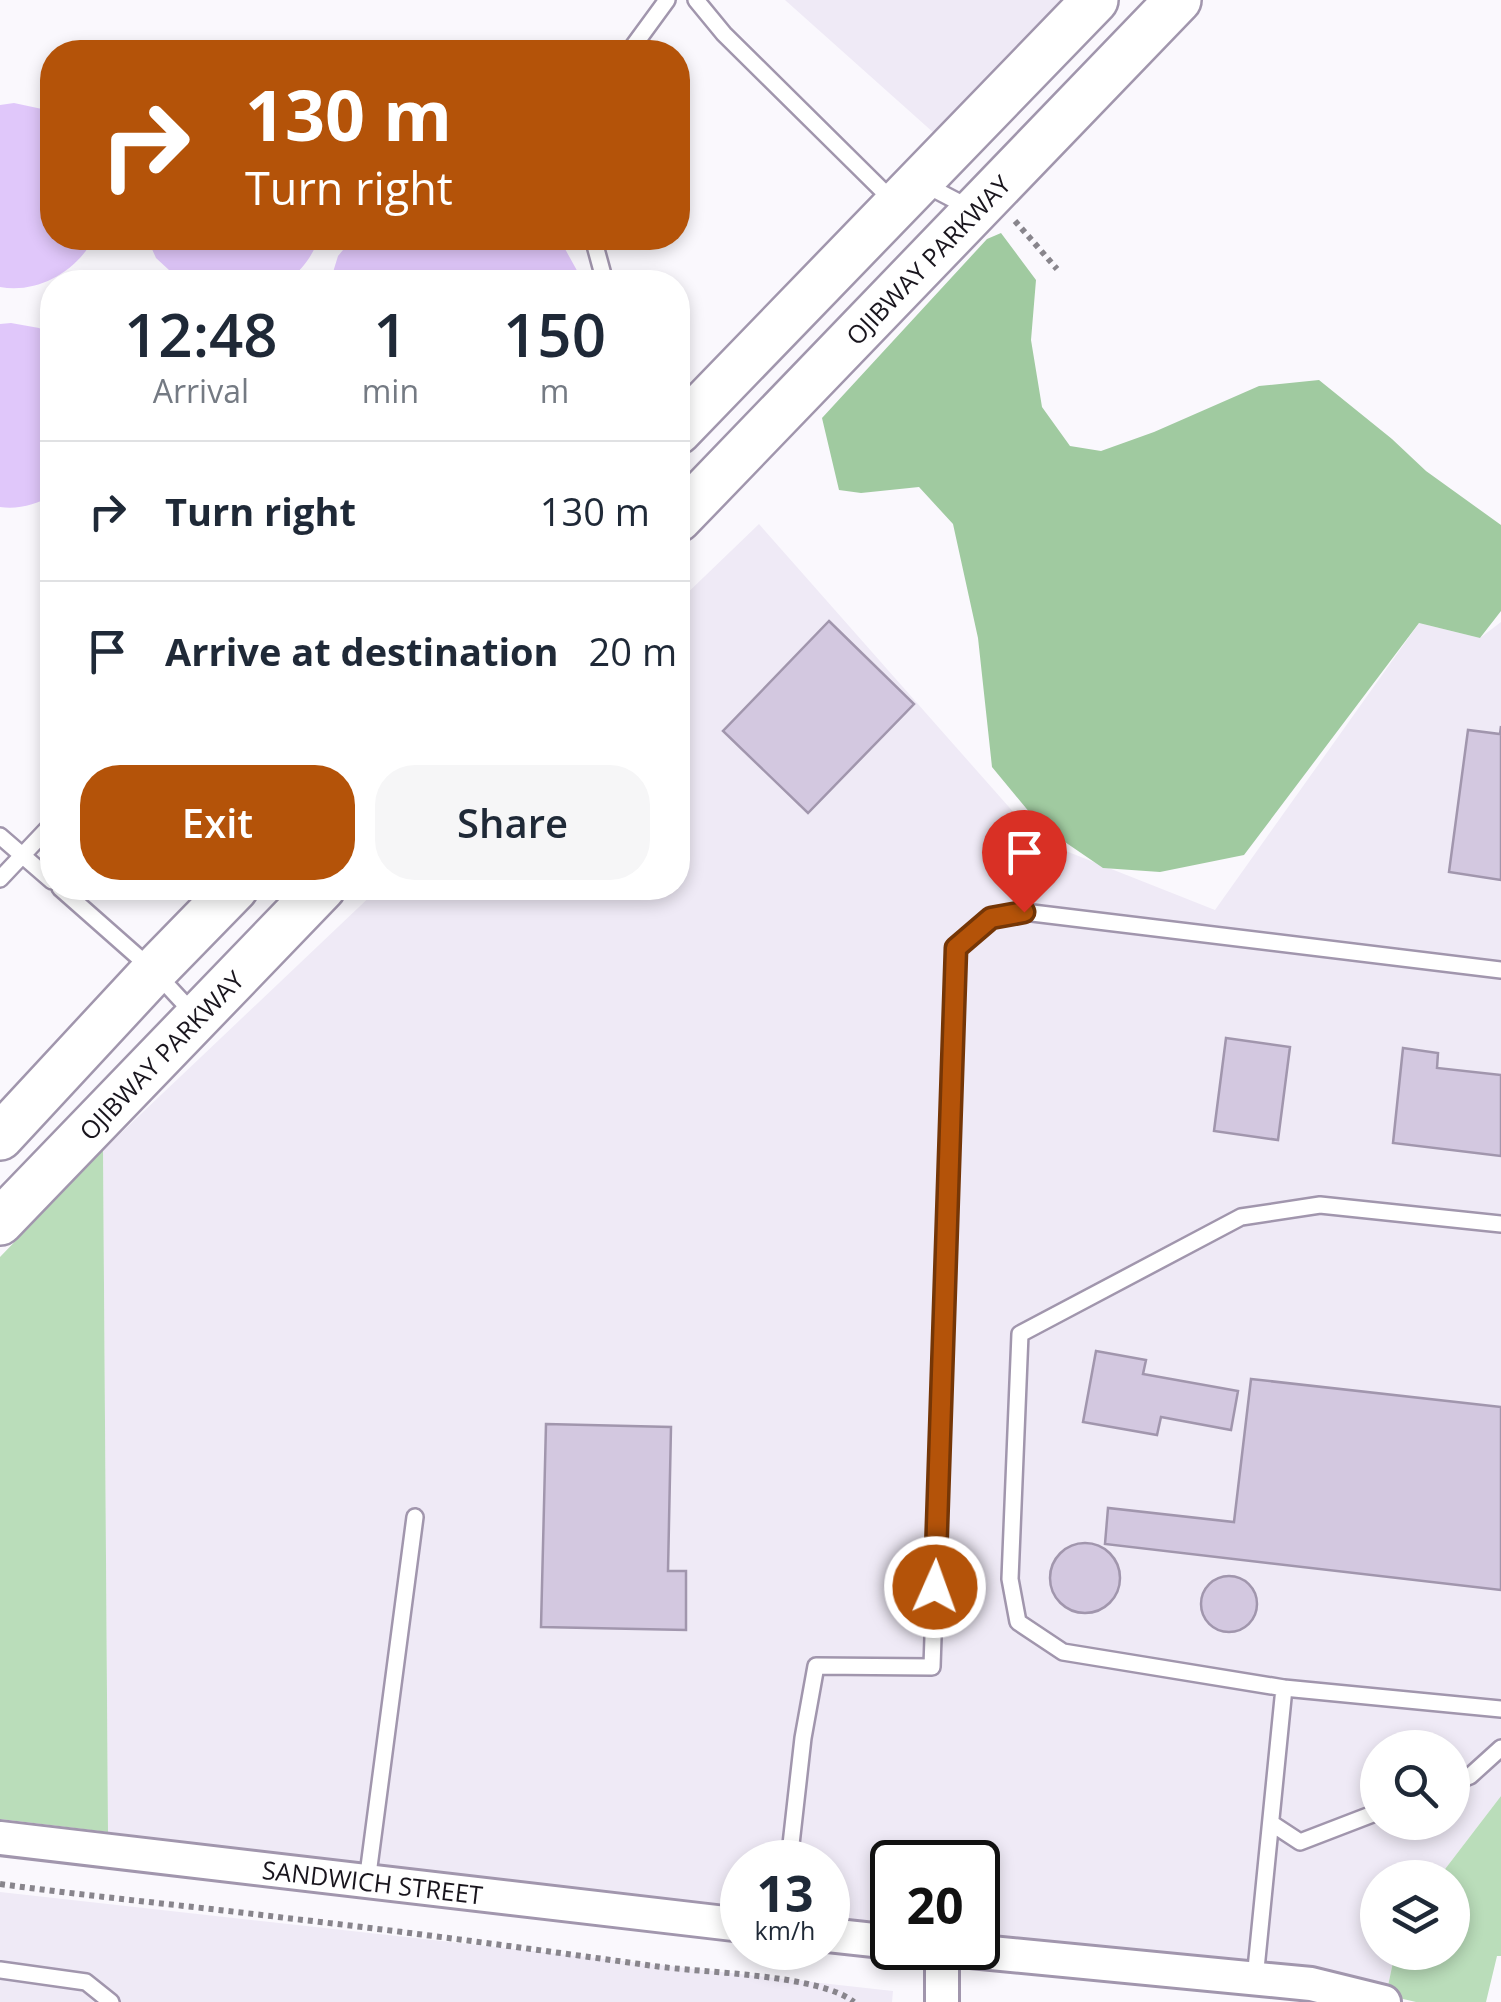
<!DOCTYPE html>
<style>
:root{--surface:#fff;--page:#f6f6f7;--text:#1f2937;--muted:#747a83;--line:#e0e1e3;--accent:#b45309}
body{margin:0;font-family:"Open Sans",sans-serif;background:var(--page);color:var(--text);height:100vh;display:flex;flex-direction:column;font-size:38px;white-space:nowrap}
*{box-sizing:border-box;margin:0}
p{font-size:32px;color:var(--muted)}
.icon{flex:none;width:55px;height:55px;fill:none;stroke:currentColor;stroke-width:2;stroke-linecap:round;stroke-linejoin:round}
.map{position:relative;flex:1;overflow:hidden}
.panel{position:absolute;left:40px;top:270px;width:650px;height:630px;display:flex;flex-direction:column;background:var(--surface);border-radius:40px;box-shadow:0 5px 15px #0003}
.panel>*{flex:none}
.guide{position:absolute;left:40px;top:40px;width:650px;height:210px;border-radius:40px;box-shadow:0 5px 15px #0003;background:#b45309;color:#fff;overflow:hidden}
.controls{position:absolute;left:1360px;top:1730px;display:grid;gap:20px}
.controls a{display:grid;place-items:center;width:110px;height:110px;border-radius:50%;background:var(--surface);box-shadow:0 5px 15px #0003;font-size:50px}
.speed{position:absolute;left:720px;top:1840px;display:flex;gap:20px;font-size:50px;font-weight:700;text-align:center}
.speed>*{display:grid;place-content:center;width:130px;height:130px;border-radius:50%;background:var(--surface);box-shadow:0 5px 15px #0003;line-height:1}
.speed small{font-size:25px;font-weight:400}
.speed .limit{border:5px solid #111;border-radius:15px;background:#fff;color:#111}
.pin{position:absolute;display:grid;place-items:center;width:85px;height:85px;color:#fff;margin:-102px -42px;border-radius:50% 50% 50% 0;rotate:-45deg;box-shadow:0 0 10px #0007}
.pin .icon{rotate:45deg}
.me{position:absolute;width:110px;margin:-55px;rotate:2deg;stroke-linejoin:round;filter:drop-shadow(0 0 8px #0008)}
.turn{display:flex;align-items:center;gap:35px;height:210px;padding:0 40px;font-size:45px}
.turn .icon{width:130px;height:130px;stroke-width:2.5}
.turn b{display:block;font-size:70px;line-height:85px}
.eta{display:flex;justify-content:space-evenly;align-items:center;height:170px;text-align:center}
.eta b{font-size:60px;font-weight:600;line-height:70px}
.button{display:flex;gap:20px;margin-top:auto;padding:20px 40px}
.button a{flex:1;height:115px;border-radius:40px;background:var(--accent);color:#fff;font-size:40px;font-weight:600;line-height:115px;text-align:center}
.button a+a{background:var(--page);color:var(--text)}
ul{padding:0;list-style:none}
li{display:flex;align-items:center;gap:30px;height:140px;padding:0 40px;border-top:2px solid var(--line)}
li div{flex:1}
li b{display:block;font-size:38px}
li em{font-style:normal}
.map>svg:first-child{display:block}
.built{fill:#efeaf6;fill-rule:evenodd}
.green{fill:#baddba}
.forest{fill:#a0caa0}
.water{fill:#e0c7fa}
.building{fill:#d3c8e0;stroke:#a196ad;stroke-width:2.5}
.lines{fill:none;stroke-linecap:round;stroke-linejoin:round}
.service-casing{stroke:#a196ad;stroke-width:20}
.minor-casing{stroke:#a196ad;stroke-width:38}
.secondary-casing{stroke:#a196ad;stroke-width:50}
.path{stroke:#88858c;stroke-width:6;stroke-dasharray:5 5;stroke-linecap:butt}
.service{stroke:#fff;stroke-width:15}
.minor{stroke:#fff;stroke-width:32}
.secondary{stroke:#fff;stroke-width:45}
.route-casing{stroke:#753606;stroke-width:25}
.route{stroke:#b45309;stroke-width:18}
.labels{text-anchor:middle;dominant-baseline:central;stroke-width:8;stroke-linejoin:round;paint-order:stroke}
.street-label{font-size:25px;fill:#19151d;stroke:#fff}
</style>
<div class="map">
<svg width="1501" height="2002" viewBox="0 0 1501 2002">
<rect width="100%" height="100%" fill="#faf8fd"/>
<path class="built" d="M785 0H1065L935 134Z
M759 524 1038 840 1215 910 1419 623 1480 638 1501 622V1796L1439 1877 1378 1878V1952L1395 1953 1386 1995 978 1943V1862H892V1932L828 1924V1862H742V1913L108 1832 103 1150 379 888H678V602ZM1378 1748H1452V1822H1378Z
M0 1892 893 1991 892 2002H0Z"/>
<path class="green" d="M103 1150 108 1832 0 1819V1257Z
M1501 1796V1956H1497L1486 2002H1416L1386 1995 1395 1953 1452 1952V1878L1439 1877Z"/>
<path class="forest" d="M1001 233 1036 280 1031 340 1042 407 1070 446 1101 451 1154 432 1259 386 1319 380 1392 439 1426 471 1501 525V611L1480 638 1419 623 1244 855 1160 872 1103 868 1040 825 992 767 978 638 953 524 919 487 861 493 839 490 822 418 987 239Z"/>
<path class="water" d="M14 103 42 109 52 115V238H94C77 271 38 294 0 287V105Z
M147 238H319C313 255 301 273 284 282H182L156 258Z
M353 238H559L580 276 581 282H330L338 256Z
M11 323 39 328 52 336V496C37 504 18 510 0 507V324Z"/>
<path class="building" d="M829 621 914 704 808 813 723 731Z
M1501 726V880L1449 872 1468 730 1500 734Z
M1226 1038 1290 1047 1278 1140 1214 1131Z
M1403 1048 1438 1053 1437 1068 1501 1075V1156L1393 1143Z
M1096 1351 1146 1360 1143 1374 1238 1391 1231 1430 1161 1417 1157 1435 1083 1422Z
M1251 1379 1501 1407V1590L1105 1544 1108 1508 1234 1522Z
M546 1424 671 1427 668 1571H686V1630L541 1627Z
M1050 1578a35 35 0 1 1 70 0a35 35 0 1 1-70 0Z
M1201 1604a28 28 0 1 1 56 0a28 28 0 1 1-56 0Z"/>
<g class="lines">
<g class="service-casing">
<path id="service" d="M696 0 724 34 892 200
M629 52 667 0
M924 184 970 208
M593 238 605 282
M0 836 52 881
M0 879 52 824
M60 888 154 971 194 1014
M1284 1688 1501 1709
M1452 1783 1470 1776 1501 1748
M1271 1823 1300 1842 1378 1812
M789 1862 803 1738 816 1666 932 1667 956 948 991 918 1024 912 1501 970
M367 1882 415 1517
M0 1970 86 1982 111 2002
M1255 1979 1284 1688 1063 1652 1018 1622 1010 1579 1020 1334 1241 1217 1320 1205 1501 1224"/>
</g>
<g class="minor-casing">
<g id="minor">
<path id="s1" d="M0 1838 742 1925"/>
<path d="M828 1935 892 1942"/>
<path d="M940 1948 1311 1984 1384 2002"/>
<path d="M942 2002V1948"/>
</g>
</g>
<g class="secondary-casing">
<g id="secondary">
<path d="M678 431 1095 0"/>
<path id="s2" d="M678 519 1178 0"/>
<path d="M0 1137 154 971 235 888"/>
<path id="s3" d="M0 1222 322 888"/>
</g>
</g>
<path class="path" d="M1015 221 1057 269
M0 1884C95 1897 191 1906 286 1918 409 1932 532 1949 654 1966 702 1973 819 1974 854 2002"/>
<use href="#service" class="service"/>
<use href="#minor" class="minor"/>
<use href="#secondary" class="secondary"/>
</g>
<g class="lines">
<g class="route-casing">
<path id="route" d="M935 1587 956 948 991 918 1024 912"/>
</g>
<use href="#route" class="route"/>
</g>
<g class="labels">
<g class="street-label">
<text stroke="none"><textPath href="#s2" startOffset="360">OJIBWAY PARKWAY</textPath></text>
<text stroke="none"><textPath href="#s3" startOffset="232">OJIBWAY PARKWAY</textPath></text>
<text stroke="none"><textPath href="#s1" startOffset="375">SANDWICH STREET</textPath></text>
</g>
</g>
</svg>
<div class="controls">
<a><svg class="icon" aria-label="search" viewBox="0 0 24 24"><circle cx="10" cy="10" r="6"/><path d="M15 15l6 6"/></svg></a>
<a><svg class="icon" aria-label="layers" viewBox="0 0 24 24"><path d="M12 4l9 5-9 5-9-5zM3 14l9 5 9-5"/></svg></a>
</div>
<div class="speed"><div>13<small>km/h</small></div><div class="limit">20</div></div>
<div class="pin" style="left:1024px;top:912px;background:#d93025"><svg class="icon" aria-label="arrive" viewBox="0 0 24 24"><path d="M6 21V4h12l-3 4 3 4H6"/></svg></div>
<svg class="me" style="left:935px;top:1587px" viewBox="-20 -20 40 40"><circle r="17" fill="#b45309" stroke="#fff" stroke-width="3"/><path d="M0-11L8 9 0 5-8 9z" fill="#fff"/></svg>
<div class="guide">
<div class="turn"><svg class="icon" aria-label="right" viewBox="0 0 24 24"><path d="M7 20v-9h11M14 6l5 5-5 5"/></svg><div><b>130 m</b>Turn right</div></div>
</div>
<section class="panel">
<div class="eta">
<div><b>12:48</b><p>Arrival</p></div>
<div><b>1</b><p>min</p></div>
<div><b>150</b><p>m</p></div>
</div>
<ul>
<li><svg class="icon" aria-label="right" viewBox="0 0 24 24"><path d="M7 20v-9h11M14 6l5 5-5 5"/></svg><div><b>Turn right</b></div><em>130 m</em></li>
<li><svg class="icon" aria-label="arrive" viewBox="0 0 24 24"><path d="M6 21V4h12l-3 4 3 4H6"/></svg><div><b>Arrive at destination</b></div><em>20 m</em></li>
</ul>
<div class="button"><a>Exit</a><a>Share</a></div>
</section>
</div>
